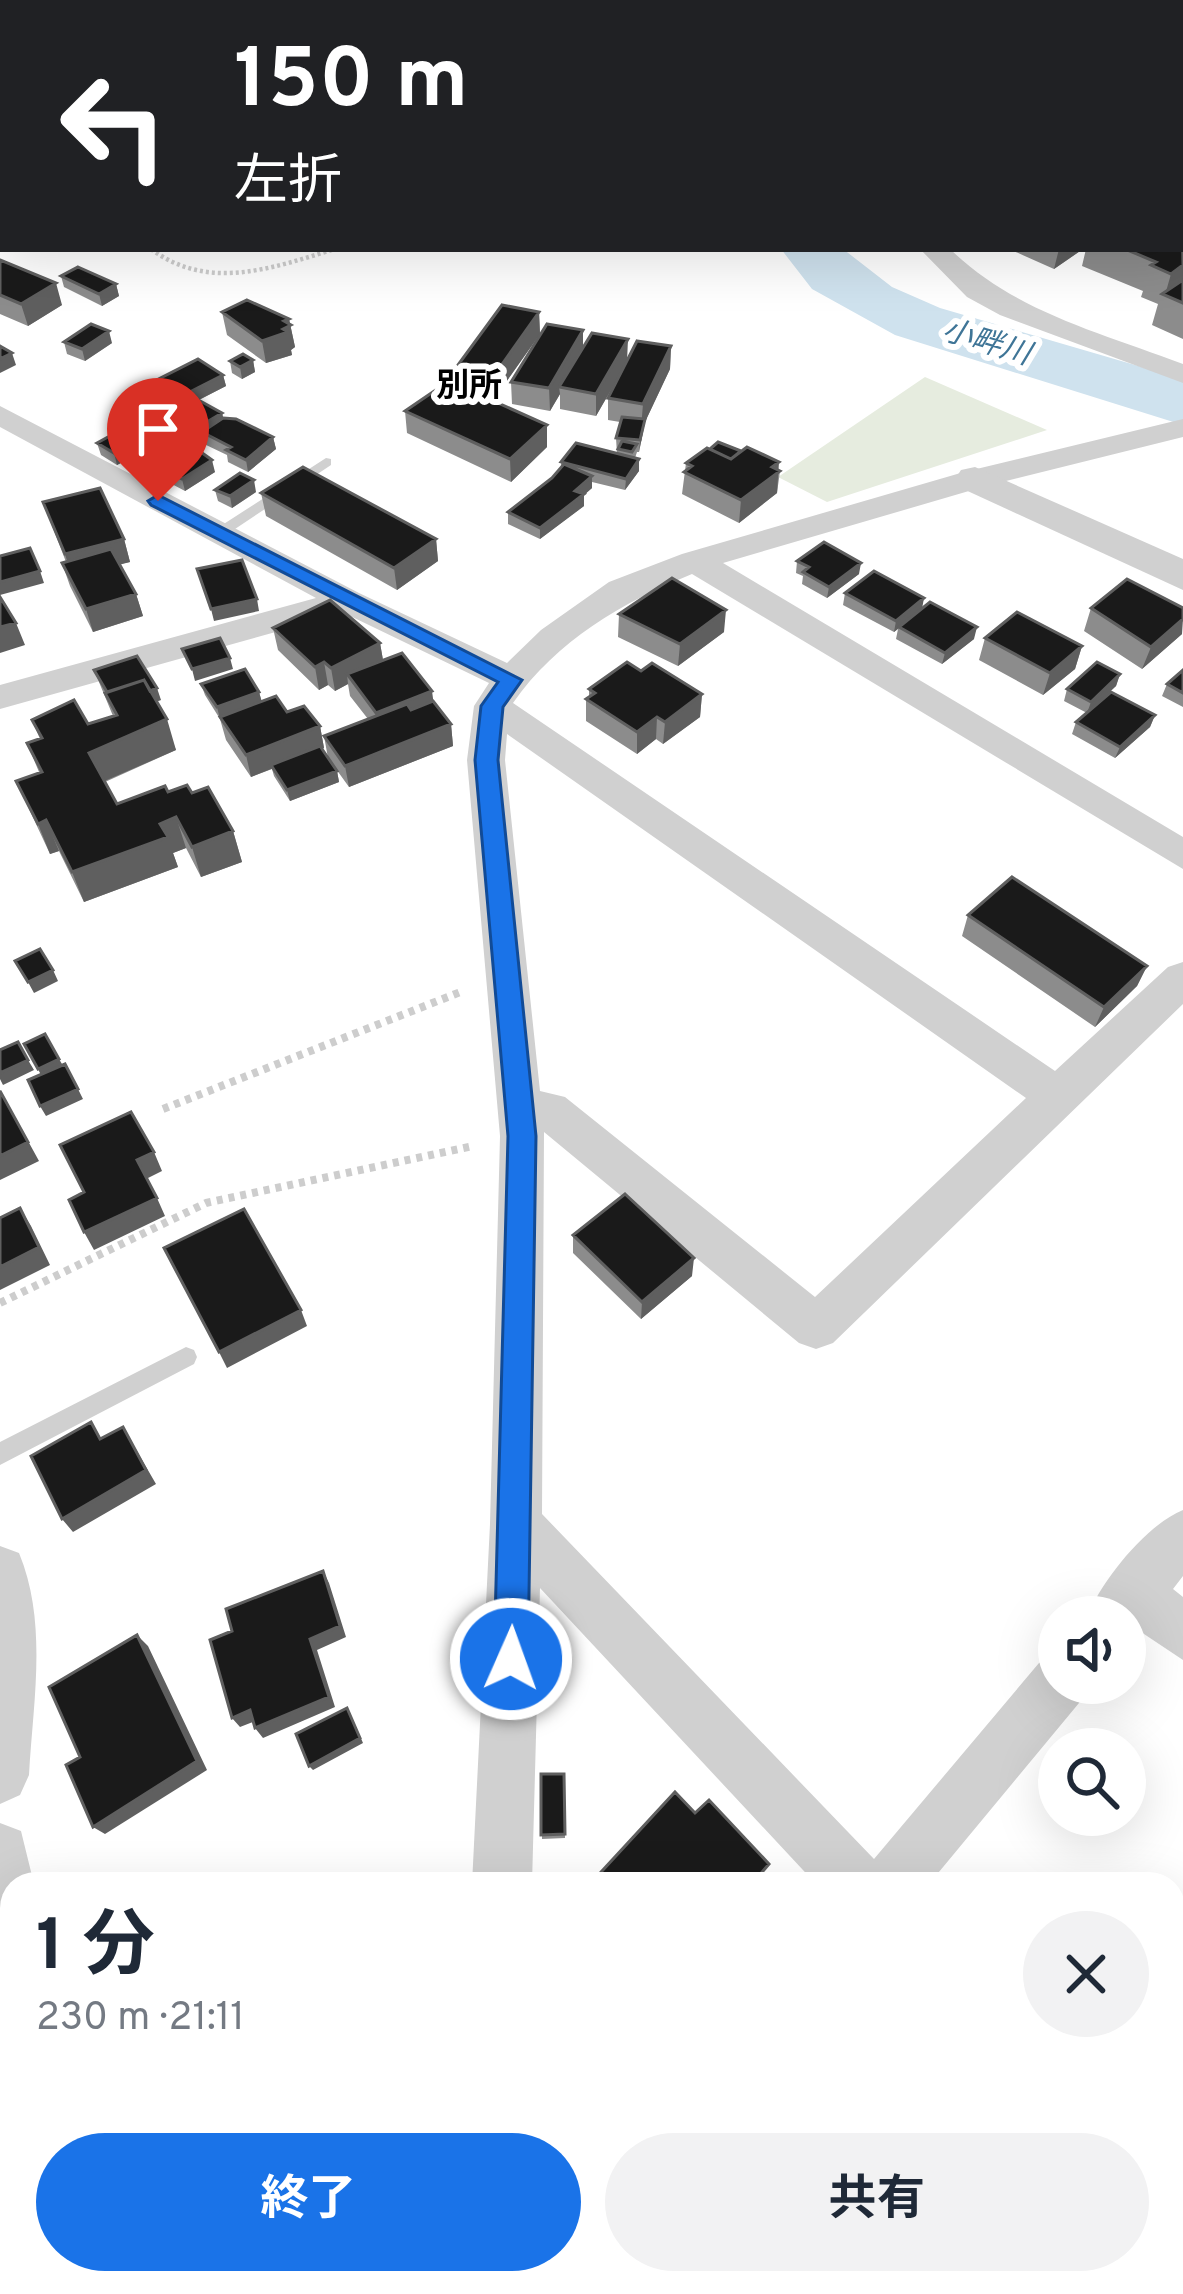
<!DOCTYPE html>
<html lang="ja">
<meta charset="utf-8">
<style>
:root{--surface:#fff;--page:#f2f2f3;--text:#1f2937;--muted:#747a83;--accent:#1a73e8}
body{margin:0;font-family:Overpass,"Noto Sans JP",sans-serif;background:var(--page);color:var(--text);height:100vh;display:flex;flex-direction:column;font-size:45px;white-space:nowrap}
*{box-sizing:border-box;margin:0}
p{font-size:39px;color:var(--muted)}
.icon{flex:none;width:66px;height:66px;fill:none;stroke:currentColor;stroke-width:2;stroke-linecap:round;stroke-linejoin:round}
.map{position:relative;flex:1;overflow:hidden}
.panel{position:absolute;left:0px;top:1872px;width:1185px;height:423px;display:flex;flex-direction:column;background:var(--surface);border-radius:36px 36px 0 0;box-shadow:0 12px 48px #0002}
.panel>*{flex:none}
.hud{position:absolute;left:0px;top:0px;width:1185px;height:252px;box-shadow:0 12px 48px #0002;background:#202124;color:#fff;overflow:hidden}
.fabs{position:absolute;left:1038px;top:1596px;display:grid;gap:24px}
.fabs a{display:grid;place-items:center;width:108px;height:108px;border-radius:50%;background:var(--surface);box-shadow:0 12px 48px #0002;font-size:60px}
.pin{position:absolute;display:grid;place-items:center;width:102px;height:102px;color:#fff;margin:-123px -51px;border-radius:50% 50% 50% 0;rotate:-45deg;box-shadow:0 0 12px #0007}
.pin .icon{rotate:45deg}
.me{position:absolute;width:132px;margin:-66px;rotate:2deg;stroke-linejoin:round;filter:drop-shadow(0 0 9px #0008)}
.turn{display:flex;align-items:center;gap:42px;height:252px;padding:0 36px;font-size:54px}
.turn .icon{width:156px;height:156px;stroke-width:2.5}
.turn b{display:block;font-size:84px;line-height:102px}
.round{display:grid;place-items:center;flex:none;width:126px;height:126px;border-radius:63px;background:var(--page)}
.summary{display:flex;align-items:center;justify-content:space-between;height:204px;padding:0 36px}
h1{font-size:72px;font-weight:700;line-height:90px}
.action{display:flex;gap:24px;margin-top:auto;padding:24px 36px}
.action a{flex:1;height:138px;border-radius:72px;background:var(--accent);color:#fff;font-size:48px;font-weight:700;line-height:138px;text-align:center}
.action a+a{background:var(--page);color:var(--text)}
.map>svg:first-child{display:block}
.green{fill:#e6ecdf}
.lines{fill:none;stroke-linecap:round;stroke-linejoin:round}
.river{fill:#cfe2ee;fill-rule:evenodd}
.path-far1{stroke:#cdcdcd;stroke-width:4.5;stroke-dasharray:3 3;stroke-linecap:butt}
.path{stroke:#cdcdcd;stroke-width:8;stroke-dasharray:6 6;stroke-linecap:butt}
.service{fill:#d0d0d0;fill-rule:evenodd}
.minor{fill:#d0d0d0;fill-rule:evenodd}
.tertiary{fill:#d0d0d0;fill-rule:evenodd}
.wall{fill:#8c8c8c}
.shaded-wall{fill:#5f5f5f}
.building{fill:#1a1a1a;stroke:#5f5f5f;stroke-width:3}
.route{fill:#1a73e8;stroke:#114b97;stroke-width:3}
.labels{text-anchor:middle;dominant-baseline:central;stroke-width:12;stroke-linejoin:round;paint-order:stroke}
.far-water-label{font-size:30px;font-style:italic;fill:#3f7597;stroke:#fff}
.far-quarter-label{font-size:33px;font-weight:bold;fill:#000;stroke:#fff}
</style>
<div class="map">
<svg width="1183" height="2294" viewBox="0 0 1183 2294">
<rect width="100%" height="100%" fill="#fff"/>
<path class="green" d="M925 377 1047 430 827 502 778 477Z"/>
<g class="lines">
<path class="river" d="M325 0H380L382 3H327Z
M781 249H843L892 287 940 308 1183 379V425L895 335 812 289Z"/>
<path class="path-far1" d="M151 249C209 292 272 268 335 249"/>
<path class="path" d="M163 1109 463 991
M0 1303 206 1203 473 1146"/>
<path class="service" d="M326 458 331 459V465L226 535H216V529Z
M186 1347 194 1350 197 1357 194 1364 0 1465V1442Z"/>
<path class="minor" d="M399 0H426L428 3H401Z
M920 249H950C1015 312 1099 332 1183 364V383L1000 315 967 297Z
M0 406 359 593 507 663 541 630 609 582 682 554 964 472 1183 419V437L986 486 723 563 1183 837V869L692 574C623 602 556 641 513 703L1055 1071 1168 967 1183 962V1004L833 1343 816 1349 799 1343 544 1132 542 1514 874 1859 1039 1663 1059 1655V1683H1087L1079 1703 929 1884H816L540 1588 532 1884H472L490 1524 500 1136 467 760 474 706 489 683 344 613 0 709V685L316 598 0 427ZM507 734 1026 1098 815 1297 565 1097 540 1091 505 760Z
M1183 1510V1576L1173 1589 1183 1597V1660L1138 1630 1125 1640V1617H1087C1102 1580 1146 1525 1183 1510Z
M0 1546 19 1553C48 1623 33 1702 29 1775L20 1795 0 1804Z
M0 1823 21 1831 34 1884H12V1962L0 1957Z
M1173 2182 1183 2186V2259L1173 2255Z
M189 2283H263L268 2294H194Z
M452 2283H520L519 2294H451Z"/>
<path class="tertiary" d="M975 467 1183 559V590L961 488 955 479 961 470Z"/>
</g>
<path class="wall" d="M511 0H575V3H511Z
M1182 141H1183V339L1152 325 1158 304 1141 297 1143 291 1082 266 1086 249H1182Z
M1009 249H1083L1054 269Z
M0 260 62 305 28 326 0 314Z
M61 276 116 284 119 296 102 306 64 287Z
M222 312 289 319 295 347 291 350 292 355 266 363 227 335Z
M539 312 540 334 494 399 486 397 547 447 511 482 407 433 405 411 456 384 455 369Z
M64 342 112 343 85 361 67 354Z
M671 346 670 369 645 422 639 452H637L635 458 639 471 625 490 592 482V488L584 495V506L540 539 508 524V512L552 478 561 467V462L617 454 616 438 620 422 608 420V398L619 376 596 416 560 409V394L550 411 512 404 511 382 583 347 627 360Z
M253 360 255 372 242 379 232 373 230 361Z
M223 375 226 386 199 400 222 413 223 418 273 437 276 449 248 472 228 462 227 455 204 444 203 437 197 434 182 439 215 472 185 491 149 472 146 460 180 439 172 442 155 431 152 420 171 410 150 396 147 385Z
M97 443 150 448 117 465 101 455Z
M686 463 778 470 780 471 777 493 739 523 682 494Z
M215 490 256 492 232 508 218 501Z
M261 493 436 539 438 561 397 590 266 516Z
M43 502 124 539 130 562 120 564 136 594 143 616 93 632 70 586 62 563 66 562Z
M797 561 859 574 827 598 802 584 803 576 796 573Z
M845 593 922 609 974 639 942 664 896 639 898 629 894 632 843 605Z
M1091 608 1182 634 1142 669 1084 631Z
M619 614 724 632 678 666 618 637Z
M273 628 380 643 383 660 433 701 451 724 453 746 349 787 331 762 337 771 339 782 290 801 274 776 272 769 251 777 226 740 220 719 205 695 201 684 259 692 262 702 320 726 324 748 322 749 328 758 324 736 368 719 350 696 348 684 335 691 328 685 319 690 278 650Z
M985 638 1082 646 1075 669 1043 695 979 660Z
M94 670 161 700 156 701 176 750 105 782 117 804 168 792 192 793 233 831 242 862 201 877 186 848 173 853 178 867 84 902 59 851 50 854 16 781 39 772 27 743 40 739 32 720 88 724 113 716Z
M1183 670V707L1162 696 1167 684Z
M641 671 702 694 700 717 663 744 656 739 637 754 586 721V699L589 696V689Z
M1120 674 1116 686 1087 713 1064 701 1067 689Z
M1155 715 1150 727 1115 758 1072 734 1076 722Z
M968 915 1147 966 1137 986 1095 1027 962 936Z
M573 1235 692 1276 641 1319 573 1253Z
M541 1774H564L565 1838 542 1839Z
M1046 2283H1079L1089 2294H1038Z"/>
<path class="shaded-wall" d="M561 0H575V3H553Z
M806 0H828L806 3Z
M1059 249H1083L1054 269Z
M1183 265V289L1165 295 1171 274Z
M56 283 62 305 28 326 21 304Z
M116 284 119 296 102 306 99 294Z
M539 312 540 334 494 399 493 377Z
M289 319 295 347 291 350 292 355 266 363 262 341Z
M583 330V353L559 387 560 394 550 411 549 388Z
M109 331 112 343 85 361 82 349Z
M628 339 627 362 596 416V394Z
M671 346 670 369 645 422 639 452 643 404Z
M12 353 16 365 0 373V359Z
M253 360 255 372 242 379 240 367Z
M223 375 226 386 175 412 172 401Z
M222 413 225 425 202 432 203 437 200 426Z
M194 422 197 434 172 442 169 430Z
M547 425V447L511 482 510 459Z
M147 436 150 448 117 465 114 453Z
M273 437 276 449 248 472 246 460Z
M639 459V471L625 490 626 479Z
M212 460 215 472 185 491 182 479Z
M779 462 777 493 739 523 741 500Z
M592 476V488L584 495V506L540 539V528L575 491Z
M254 480 256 492 232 508 230 496Z
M124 539 130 562 72 577 65 554Z
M436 539 438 561 397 590 394 568Z
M861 563 859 574 827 598 829 587Z
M40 571 44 583 0 595V582Z
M136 594 143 616 93 632 86 609Z
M924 598 922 609 894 632 896 621Z
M257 599 259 611 214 621 211 609Z
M726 610 724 632 678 666 680 644Z
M1183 619 1182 634 1142 669 1151 647Z
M16 623 25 645 0 653V627Z
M977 627 974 639 942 664 945 653Z
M380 643 384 666 347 674 348 684 335 691 331 668Z
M1082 646 1075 669 1043 695 1050 673Z
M230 658 233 669 195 681 192 669Z
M324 662 328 685 319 690 315 667Z
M1120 674 1116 686 1087 713 1091 702Z
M157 688 161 700 118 715 114 704Z
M432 691 435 713 380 735 376 713Z
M259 692 262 703 220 719 217 707Z
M702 694 700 717 663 744 665 722Z
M1155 715 1150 727 1115 758 1120 747Z
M657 717 656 739 637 754V732Z
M167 719 176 750 100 783 89 753Z
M451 724 453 746 349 787 345 766Z
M320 726 324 748 251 777 246 755Z
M337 771 339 782 290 801 287 790Z
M176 817 186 848 173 853 178 867 84 902 72 872 160 824Z
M46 820 59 851 50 854 38 824Z
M233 831 242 862 201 877 192 847Z
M1147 966 1137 986 1095 1027 1104 1007Z
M53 970 58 981 34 993 28 982Z
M59 1059 65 1069 43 1079 38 1069Z
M28 1060 34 1070 3 1085 0 1079V1073Z
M78 1089 83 1099 46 1116 40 1106Z
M0 1090 39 1161 0 1180Z
M154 1152 162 1171 146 1179 137 1160Z
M157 1198 165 1216 94 1250 84 1232Z
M20 1208 31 1226 50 1265 0 1290V1267Z
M694 1258 692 1276 641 1319 642 1302Z
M301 1310 307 1326 227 1368 219 1352Z
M123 1427 156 1484 73 1532 62 1519Z
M323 1571 329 1583 346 1637 317 1650 335 1707 263 1738 255 1728 310 1639Z
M137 1635 148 1646 207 1770 105 1834 93 1827Z
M250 1710 258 1720 240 1727 232 1718Z
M350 1713 363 1743 313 1770 309 1766Z
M3 2118H12V2161Z
M64 2283H72L76 2294H68Z"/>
<path class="building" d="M529 0H561L553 3H538Z
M608 0H621L625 3H597Z
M736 0H774L777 3H738Z
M1182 141H1183V194H1182Z
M1182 211 1183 265 1171 274 1151 265 1156 262 1125 249H1182Z
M0 260 56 283 21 304 0 295Z
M78 267 116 284 99 294 61 276Z
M1183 280V303L1162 294Z
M247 300 289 319 284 321 291 325 283 329 288 332 262 341 222 312Z
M502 305 539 312 493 377 455 369Z
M91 324 109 331 82 349 64 342Z
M547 324 583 330 549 388 511 382Z
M592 333 628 339 596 394 559 387Z
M637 341 671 346 643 404 608 398Z
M0 346 12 353 0 359Z
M243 354 253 360 240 367 230 361Z
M198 359 223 375 172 401 147 385Z
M449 381 547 425 510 459 405 411Z
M193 397 222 413 200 426 194 422 169 430 152 420Z
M622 417 645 419 640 440 616 438Z
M223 418 236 419 273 437 246 460 226 450 231 447 202 432Z
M130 425 147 436 114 453 97 443Z
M181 438 212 460 182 479 146 460Z
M622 441 637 444 632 452 618 449Z
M718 442 741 451 731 459 710 449Z
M576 443 639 459 626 479 561 462Z
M747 447 779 462 772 467 780 471 741 500 684 472 692 466 686 463 707 448 731 459Z
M564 464 592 476 575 491 584 494 540 528 508 512 552 478Z
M303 467 436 539 394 568 261 493Z
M240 473 254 480 230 496 215 490Z
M100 488 124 539 65 554 43 502Z
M824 542 861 563 829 587 803 572 809 567 797 561Z
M30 548 40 571 0 582V556Z
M111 549 136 594 86 609 62 563Z
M242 560 257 599 211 609 197 569Z
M874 571 924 598 896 621 845 593Z
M672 578 726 610 680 644 619 614Z
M1127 579 1183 608V619L1151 647 1091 608Z
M0 597 16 623 0 627Z
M330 600 380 643 331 668 324 662 315 667 273 628Z
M930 602 977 627 945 653 899 627Z
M1017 612 1082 646 1050 673 985 638Z
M220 638 230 658 192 669 182 649Z
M402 653 432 691 376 713 347 674Z
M137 656 157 688 150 691 144 680 107 692 94 670Z
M627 662 641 671 652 663 702 694 665 722 657 717 637 732 586 699 595 693 589 689Z
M1097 662 1120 674 1091 702 1067 689Z
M245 669 259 692 217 707 201 684Z
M1183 670V693L1167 684Z
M144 680 167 719 89 753 117 804 165 786 168 792 187 785 192 793 208 787 233 831 192 847 176 817 160 824 168 837 72 872 46 820 38 824 16 781 42 772 27 743 42 738 32 720 74 700 88 724 117 715 105 693Z
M1111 692 1155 715 1120 747 1076 722Z
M276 696 287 712 304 706 320 726 246 755 220 717Z
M433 701 451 724 345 766 324 736 407 704 411 710Z
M320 746 337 771 287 790 271 765Z
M1012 877 1147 966 1104 1007 968 915Z
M40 949 53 970 28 982 15 961Z
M45 1034 59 1059 38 1069 24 1044Z
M18 1042 28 1060 0 1073V1050Z
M65 1064 78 1089 40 1106 28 1080Z
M0 1091 28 1142 0 1156Z
M131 1112 154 1152 137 1160 157 1198 84 1232 69 1200 84 1192 60 1145Z
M625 1194 694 1258 642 1302 573 1235Z
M20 1208 39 1247 0 1267V1218Z
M244 1209 301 1310 219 1352 164 1248Z
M91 1422 100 1439 123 1427 146 1470 62 1519 31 1456Z
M323 1571 340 1626 310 1639 329 1697 255 1728 250 1710 232 1718 210 1640 232 1631 226 1609Z
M137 1635 197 1761 93 1827 66 1765 80 1757 49 1687Z
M347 1708 360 1738 309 1766 296 1734Z
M541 1774H564L565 1834 541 1835Z
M675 1792 695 1813 709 1800 769 1864 757 1878 763 1884H590Z
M3 2118 12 2162 0 2168V2120Z
M41 2283H64L68 2294H25Z
M604 2283H677L686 2294H594Z
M724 2283H755L747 2294H733Z
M1062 2283H1079L1089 2294H1055Z"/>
<path class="route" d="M158 495 522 680 503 707 498 760 536 1136 528 1659 523 1671 511 1676 499 1671 494 1659 508 1136 475 760 481 706 498 682 151 505 148 501Z"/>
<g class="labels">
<g class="far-water-label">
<text transform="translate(986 344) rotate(17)">小畔川</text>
</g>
<g class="far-quarter-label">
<text x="469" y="388">別所</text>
</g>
</g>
</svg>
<div class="fabs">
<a><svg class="icon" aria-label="sound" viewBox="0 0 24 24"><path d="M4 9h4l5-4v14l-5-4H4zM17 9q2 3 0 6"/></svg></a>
<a><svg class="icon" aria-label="search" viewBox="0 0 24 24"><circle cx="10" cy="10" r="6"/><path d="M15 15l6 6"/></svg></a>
</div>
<div class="pin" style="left:158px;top:501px;background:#d93025"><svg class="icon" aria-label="arrive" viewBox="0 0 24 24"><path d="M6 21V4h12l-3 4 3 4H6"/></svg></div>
<svg class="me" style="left:511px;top:1659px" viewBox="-20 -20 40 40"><circle r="17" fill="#1a73e8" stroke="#fff" stroke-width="3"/><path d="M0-11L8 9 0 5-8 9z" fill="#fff"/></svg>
<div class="hud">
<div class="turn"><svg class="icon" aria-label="left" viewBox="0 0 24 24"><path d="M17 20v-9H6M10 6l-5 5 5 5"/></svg><div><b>150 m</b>左折</div></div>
</div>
<section class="panel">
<div class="summary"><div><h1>1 分</h1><p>230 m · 21:11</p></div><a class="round"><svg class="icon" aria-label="close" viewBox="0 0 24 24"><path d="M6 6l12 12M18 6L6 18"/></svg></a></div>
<div class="action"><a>終了</a><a>共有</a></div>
</section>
</div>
